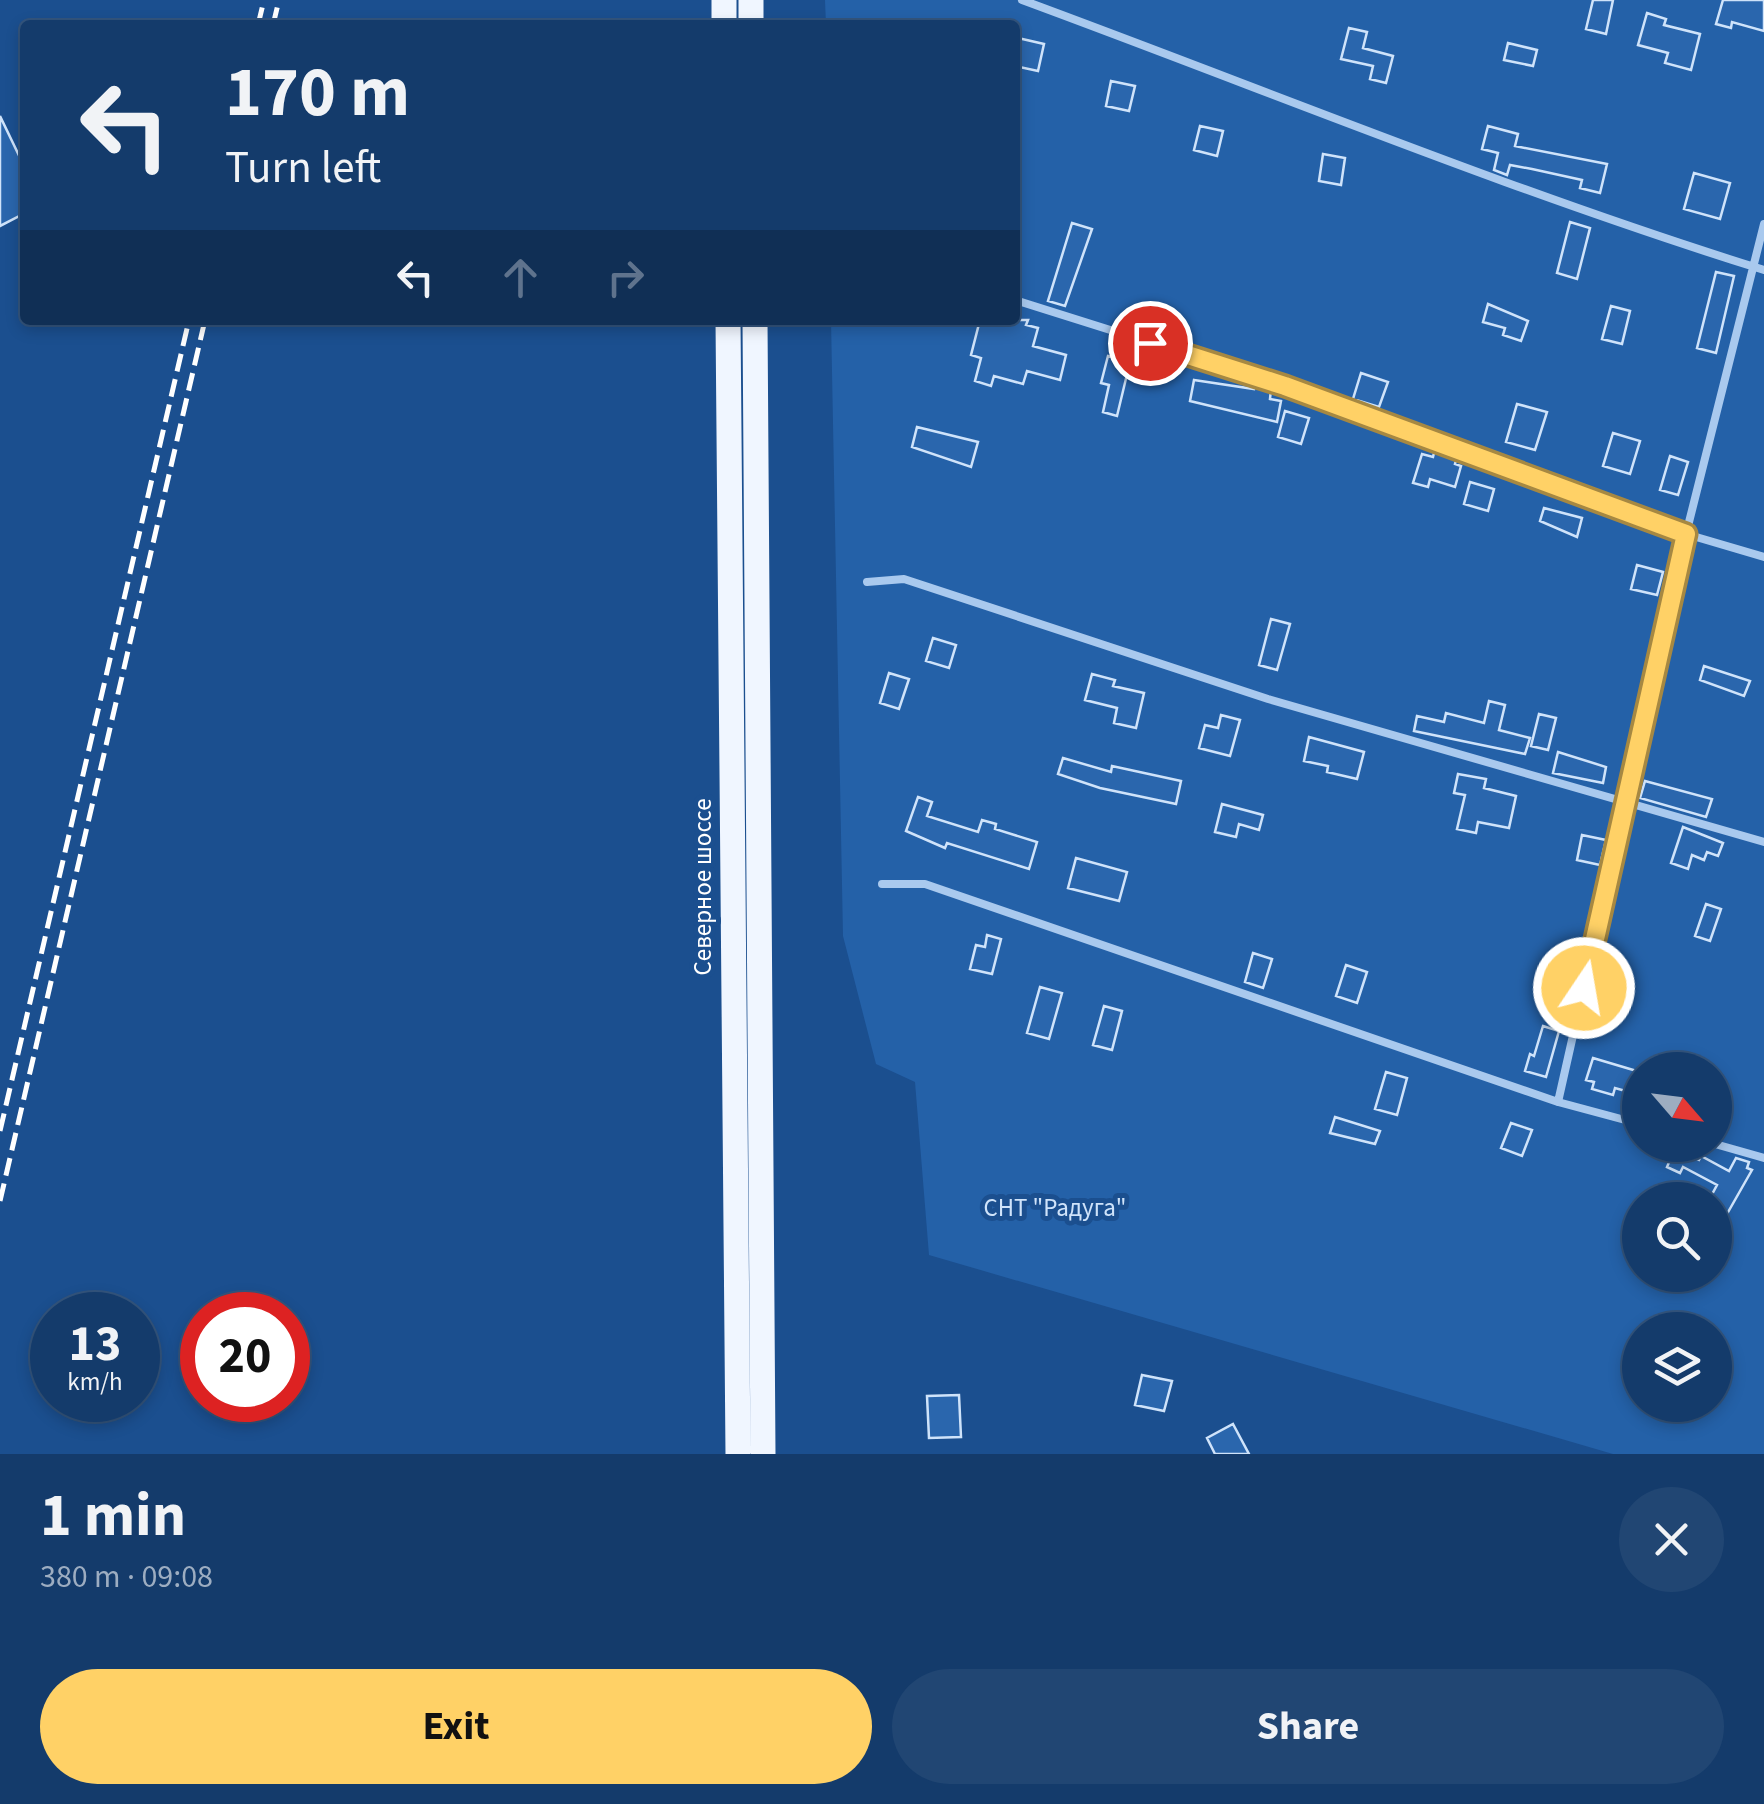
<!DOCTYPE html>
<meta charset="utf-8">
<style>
:root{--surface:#143b6b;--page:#214673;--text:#f1f3f6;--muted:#9dadc1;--line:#33557e;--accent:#ffd166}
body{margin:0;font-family:"Source Sans 3",sans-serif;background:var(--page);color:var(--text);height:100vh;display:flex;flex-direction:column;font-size:38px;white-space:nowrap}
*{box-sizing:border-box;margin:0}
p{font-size:32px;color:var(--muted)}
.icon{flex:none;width:55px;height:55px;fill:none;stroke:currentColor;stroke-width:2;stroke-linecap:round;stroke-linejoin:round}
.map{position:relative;height:1454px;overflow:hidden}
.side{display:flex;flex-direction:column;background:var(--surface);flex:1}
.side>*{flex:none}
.banner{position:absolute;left:20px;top:20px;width:1000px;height:305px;border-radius:10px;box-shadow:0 5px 15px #0003,0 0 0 2px var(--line);background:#143b6b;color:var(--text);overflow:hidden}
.needle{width:65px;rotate:118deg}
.fabs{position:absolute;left:1622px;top:1052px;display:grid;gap:20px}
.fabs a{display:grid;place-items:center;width:110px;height:110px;border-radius:50%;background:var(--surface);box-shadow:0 5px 15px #0003,0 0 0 2px var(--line);font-size:50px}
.speed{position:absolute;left:30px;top:1292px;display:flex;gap:20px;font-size:50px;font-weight:700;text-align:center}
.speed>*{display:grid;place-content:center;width:130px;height:130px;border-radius:50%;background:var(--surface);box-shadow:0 5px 15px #0003,0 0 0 2px var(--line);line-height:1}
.speed small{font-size:25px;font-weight:400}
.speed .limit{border:15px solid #d22;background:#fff;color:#111}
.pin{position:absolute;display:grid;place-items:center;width:85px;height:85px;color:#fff;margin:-42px;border:5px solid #fff;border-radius:50%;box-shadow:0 2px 10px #0007}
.me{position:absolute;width:110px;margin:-55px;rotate:12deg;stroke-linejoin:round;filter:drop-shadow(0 0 8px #0008)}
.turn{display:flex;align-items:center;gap:35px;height:210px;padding:0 40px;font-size:45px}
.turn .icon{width:130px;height:130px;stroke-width:2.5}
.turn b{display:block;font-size:70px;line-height:85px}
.lanes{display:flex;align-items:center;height:95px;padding:0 40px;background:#0003;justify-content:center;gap:50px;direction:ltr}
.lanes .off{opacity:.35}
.round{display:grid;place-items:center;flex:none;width:105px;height:105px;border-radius:52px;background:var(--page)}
.headline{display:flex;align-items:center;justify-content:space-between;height:170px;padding:0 40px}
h1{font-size:60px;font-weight:700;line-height:75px}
.primary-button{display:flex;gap:20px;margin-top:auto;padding:20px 40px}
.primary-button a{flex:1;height:115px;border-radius:60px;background:var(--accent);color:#111;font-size:40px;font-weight:700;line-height:115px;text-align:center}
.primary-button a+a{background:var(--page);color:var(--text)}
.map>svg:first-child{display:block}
.green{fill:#2461a8;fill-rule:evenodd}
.building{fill:#2a66ad;stroke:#cfe3fa;stroke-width:2.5}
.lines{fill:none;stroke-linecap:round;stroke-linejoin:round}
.lane{stroke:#a9c9ee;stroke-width:8}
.primary{stroke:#f0f6ff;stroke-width:25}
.rail{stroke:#fff;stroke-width:5;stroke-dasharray:18 8;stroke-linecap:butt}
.route-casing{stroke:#a68842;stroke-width:25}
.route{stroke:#ffd166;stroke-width:18}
.labels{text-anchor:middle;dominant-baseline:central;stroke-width:10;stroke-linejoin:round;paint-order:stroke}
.street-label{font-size:25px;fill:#fff;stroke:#1b4f8f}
.park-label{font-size:25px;fill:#cfe3fa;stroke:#1b4f8f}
</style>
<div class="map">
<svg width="1764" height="1454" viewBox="0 0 1764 1454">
<rect width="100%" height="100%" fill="#1b4f8f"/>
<path class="green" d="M825 0H1764V1454H1613L929 1255 915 1082 876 1064 843 936 831 320H1015V25H826ZM1640 1070H1715V1145H1640ZM1640 1200H1715V1275H1640ZM1640 1330H1715V1405H1640Z"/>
<path class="building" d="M1593 0H1613L1606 34 1586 29Z
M1723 0H1764V31L1732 22 1731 28 1716 24Z
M1647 13 1666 19 1664 25 1700 34 1691 70 1665 63 1668 53 1638 45Z
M1349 28 1367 32 1363 48 1393 56 1386 83 1370 79 1373 66 1341 59Z
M1018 38 1044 44 1038 71 1015 66Z
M1508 43 1537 50 1533 66 1504 60Z
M1111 81 1135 86 1129 111 1106 106Z
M0 116 25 168V213L0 226Z
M1200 126 1223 131 1217 156 1194 150Z
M1488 126 1518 134 1515 146 1607 164 1600 193 1580 188 1582 180 1532 169 1510 165 1507 175 1494 170 1498 153 1482 149Z
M1323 154 1345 158 1341 185 1319 181Z
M1694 173 1730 183 1720 219 1684 209Z
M1570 222 1590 228 1577 279 1557 273Z
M1072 223 1092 229 1065 306 1048 301Z
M1716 272 1734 276 1716 353 1697 348Z
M1488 304 1528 321 1521 341 1503 335 1505 328 1483 322Z
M1611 306 1630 311 1622 344 1602 339Z
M980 320 1009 325 1010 320H1028L1026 325 1038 328 1033 346 1066 355 1060 380 1027 371 1023 384 994 376 991 386 975 381 981 358 971 355Z
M1108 356 1130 362 1117 416 1103 412 1109 385 1101 383Z
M1361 373 1388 382 1379 407 1353 399Z
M1194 380 1254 389 1255 383 1271 389 1270 399 1281 401 1277 422 1190 401Z
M1517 404 1547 412 1535 450 1506 442Z
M1285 411 1309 418 1301 444 1278 437Z
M917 427 978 442 971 467 912 447Z
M1613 433 1640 441 1630 474 1603 466Z
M1435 449 1457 457 1455 464 1461 466 1455 487 1430 479 1428 487 1413 483 1422 454 1433 457Z
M1670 456 1688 462 1678 495 1660 490Z
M1470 482 1494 489 1488 511 1464 504Z
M1544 508 1582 518 1577 537 1540 521Z
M1637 565 1663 572 1657 595 1631 589Z
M1271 619 1290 624 1277 670 1259 665Z
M933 638 956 645 949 668 926 661Z
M1704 666 1750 681 1744 696 1700 680Z
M889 673 909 679 899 709 880 703Z
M1092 674 1115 680 1113 686 1144 693 1136 728 1114 723 1117 708 1085 700Z
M1489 701 1505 705 1499 730 1530 738 1525 754 1414 731 1417 716 1444 722 1446 713 1484 723Z
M1539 714 1556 718 1548 750 1531 746Z
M1221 715 1240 720 1230 756 1199 748 1205 725 1218 728Z
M1309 737 1364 752 1357 779 1327 772 1328 766 1304 761Z
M1558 752 1606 767 1603 783 1553 773Z
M1063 758 1111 772 1112 766 1181 781 1176 804 1100 788 1058 774Z
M1458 774 1486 779 1484 788 1516 796 1509 828 1478 822 1476 833 1457 829 1465 795 1454 793Z
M1645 781 1712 799 1706 817 1640 798Z
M918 797 932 802 927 816 978 832 982 820 996 824 995 829 1037 842 1029 869 947 843 945 848 906 831Z
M1222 804 1263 815 1259 830 1239 824 1236 837 1215 832Z
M1683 827 1723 843 1718 856 1707 852 1704 860 1692 855 1688 869 1671 863Z
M1582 835 1606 840 1600 865 1577 860Z
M1076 858 1127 872 1119 901 1068 888Z
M1706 904 1721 909 1710 941 1695 936Z
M987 935 1001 939 992 974 970 969 976 945 985 947Z
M1253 953 1272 959 1263 988 1245 982Z
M1346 965 1367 972 1357 1003 1336 996Z
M1040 987 1062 993 1049 1039 1027 1033Z
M1104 1006 1122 1011 1112 1050 1093 1045Z
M1543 1026 1559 1031 1546 1077 1525 1071 1530 1054 1534 1056Z
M1593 1058 1640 1072V1095L1615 1088 1613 1095 1592 1089 1594 1082 1586 1080Z
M1386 1072 1407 1078 1397 1115 1375 1109Z
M1335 1117 1380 1131 1375 1144 1330 1133Z
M1511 1123 1532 1130 1522 1156 1501 1148Z
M1664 1145 1699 1160 1701 1156 1729 1171 1736 1158 1749 1162 1747 1168 1752 1170 1715 1235V1200H1709L1717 1185 1683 1167 1680 1173 1667 1167 1670 1160 1660 1154Z
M1142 1375 1172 1381 1164 1411 1135 1405Z
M959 1395 961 1437 929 1438 927 1396Z
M1233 1424 1249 1454H1215L1207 1438Z"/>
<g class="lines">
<path class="lane" d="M1022 0C1269 91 1513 192 1764 270
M1015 300 1285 385 1686 534 1764 557
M867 582 904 579 1268 699 1764 842
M882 884H925L1558 1102 1640 1124
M1558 1102 1686 534 1764 224
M1715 1144 1764 1158"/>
<path class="primary" d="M724 0V25
M751 0V25
M728 320 738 1454
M755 320 763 1454"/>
<path class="rail" d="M258 25 264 0
M273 25 279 0
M0 1131 189 320
M0 1201 205 320"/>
</g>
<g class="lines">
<g class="route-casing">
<path id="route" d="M1150 343 1285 386 1686 534 1584 988"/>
</g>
<use href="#route" class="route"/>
</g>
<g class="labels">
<g class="street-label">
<text transform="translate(703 887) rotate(-90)">Северное шоссе</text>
</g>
<g class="park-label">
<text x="1055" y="1208">СНТ "Радуга"</text>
</g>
</g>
</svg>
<div class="fabs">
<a><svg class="needle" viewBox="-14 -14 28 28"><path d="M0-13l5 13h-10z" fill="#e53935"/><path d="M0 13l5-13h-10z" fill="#9dadc1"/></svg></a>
<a><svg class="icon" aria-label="search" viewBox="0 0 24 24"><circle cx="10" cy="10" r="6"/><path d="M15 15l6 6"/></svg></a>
<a><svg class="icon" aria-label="layers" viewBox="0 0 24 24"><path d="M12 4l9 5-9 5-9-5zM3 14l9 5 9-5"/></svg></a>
</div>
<div class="speed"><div>13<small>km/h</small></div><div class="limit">20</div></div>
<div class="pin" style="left:1150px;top:343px;background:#d93025"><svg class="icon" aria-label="arrive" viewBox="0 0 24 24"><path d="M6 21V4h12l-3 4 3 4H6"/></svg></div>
<svg class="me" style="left:1584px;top:988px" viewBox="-20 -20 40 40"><circle r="17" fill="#ffd166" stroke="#fff" stroke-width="3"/><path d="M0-11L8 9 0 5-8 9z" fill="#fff"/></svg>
<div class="banner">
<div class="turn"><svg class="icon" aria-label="left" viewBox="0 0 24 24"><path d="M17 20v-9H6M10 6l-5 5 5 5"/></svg><div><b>170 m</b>Turn left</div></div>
<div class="lanes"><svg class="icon" aria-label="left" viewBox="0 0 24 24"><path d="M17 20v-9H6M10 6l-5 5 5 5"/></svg><svg class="icon off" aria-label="ahead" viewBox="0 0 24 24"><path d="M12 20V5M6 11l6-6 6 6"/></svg><svg class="icon off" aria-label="right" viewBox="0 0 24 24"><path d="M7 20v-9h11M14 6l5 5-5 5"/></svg></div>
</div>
</div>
<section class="side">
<div class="headline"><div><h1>1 min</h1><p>380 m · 09:08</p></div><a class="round"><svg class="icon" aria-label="close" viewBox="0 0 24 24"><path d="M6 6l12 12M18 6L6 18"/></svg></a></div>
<div class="primary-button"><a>Exit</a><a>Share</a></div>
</section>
